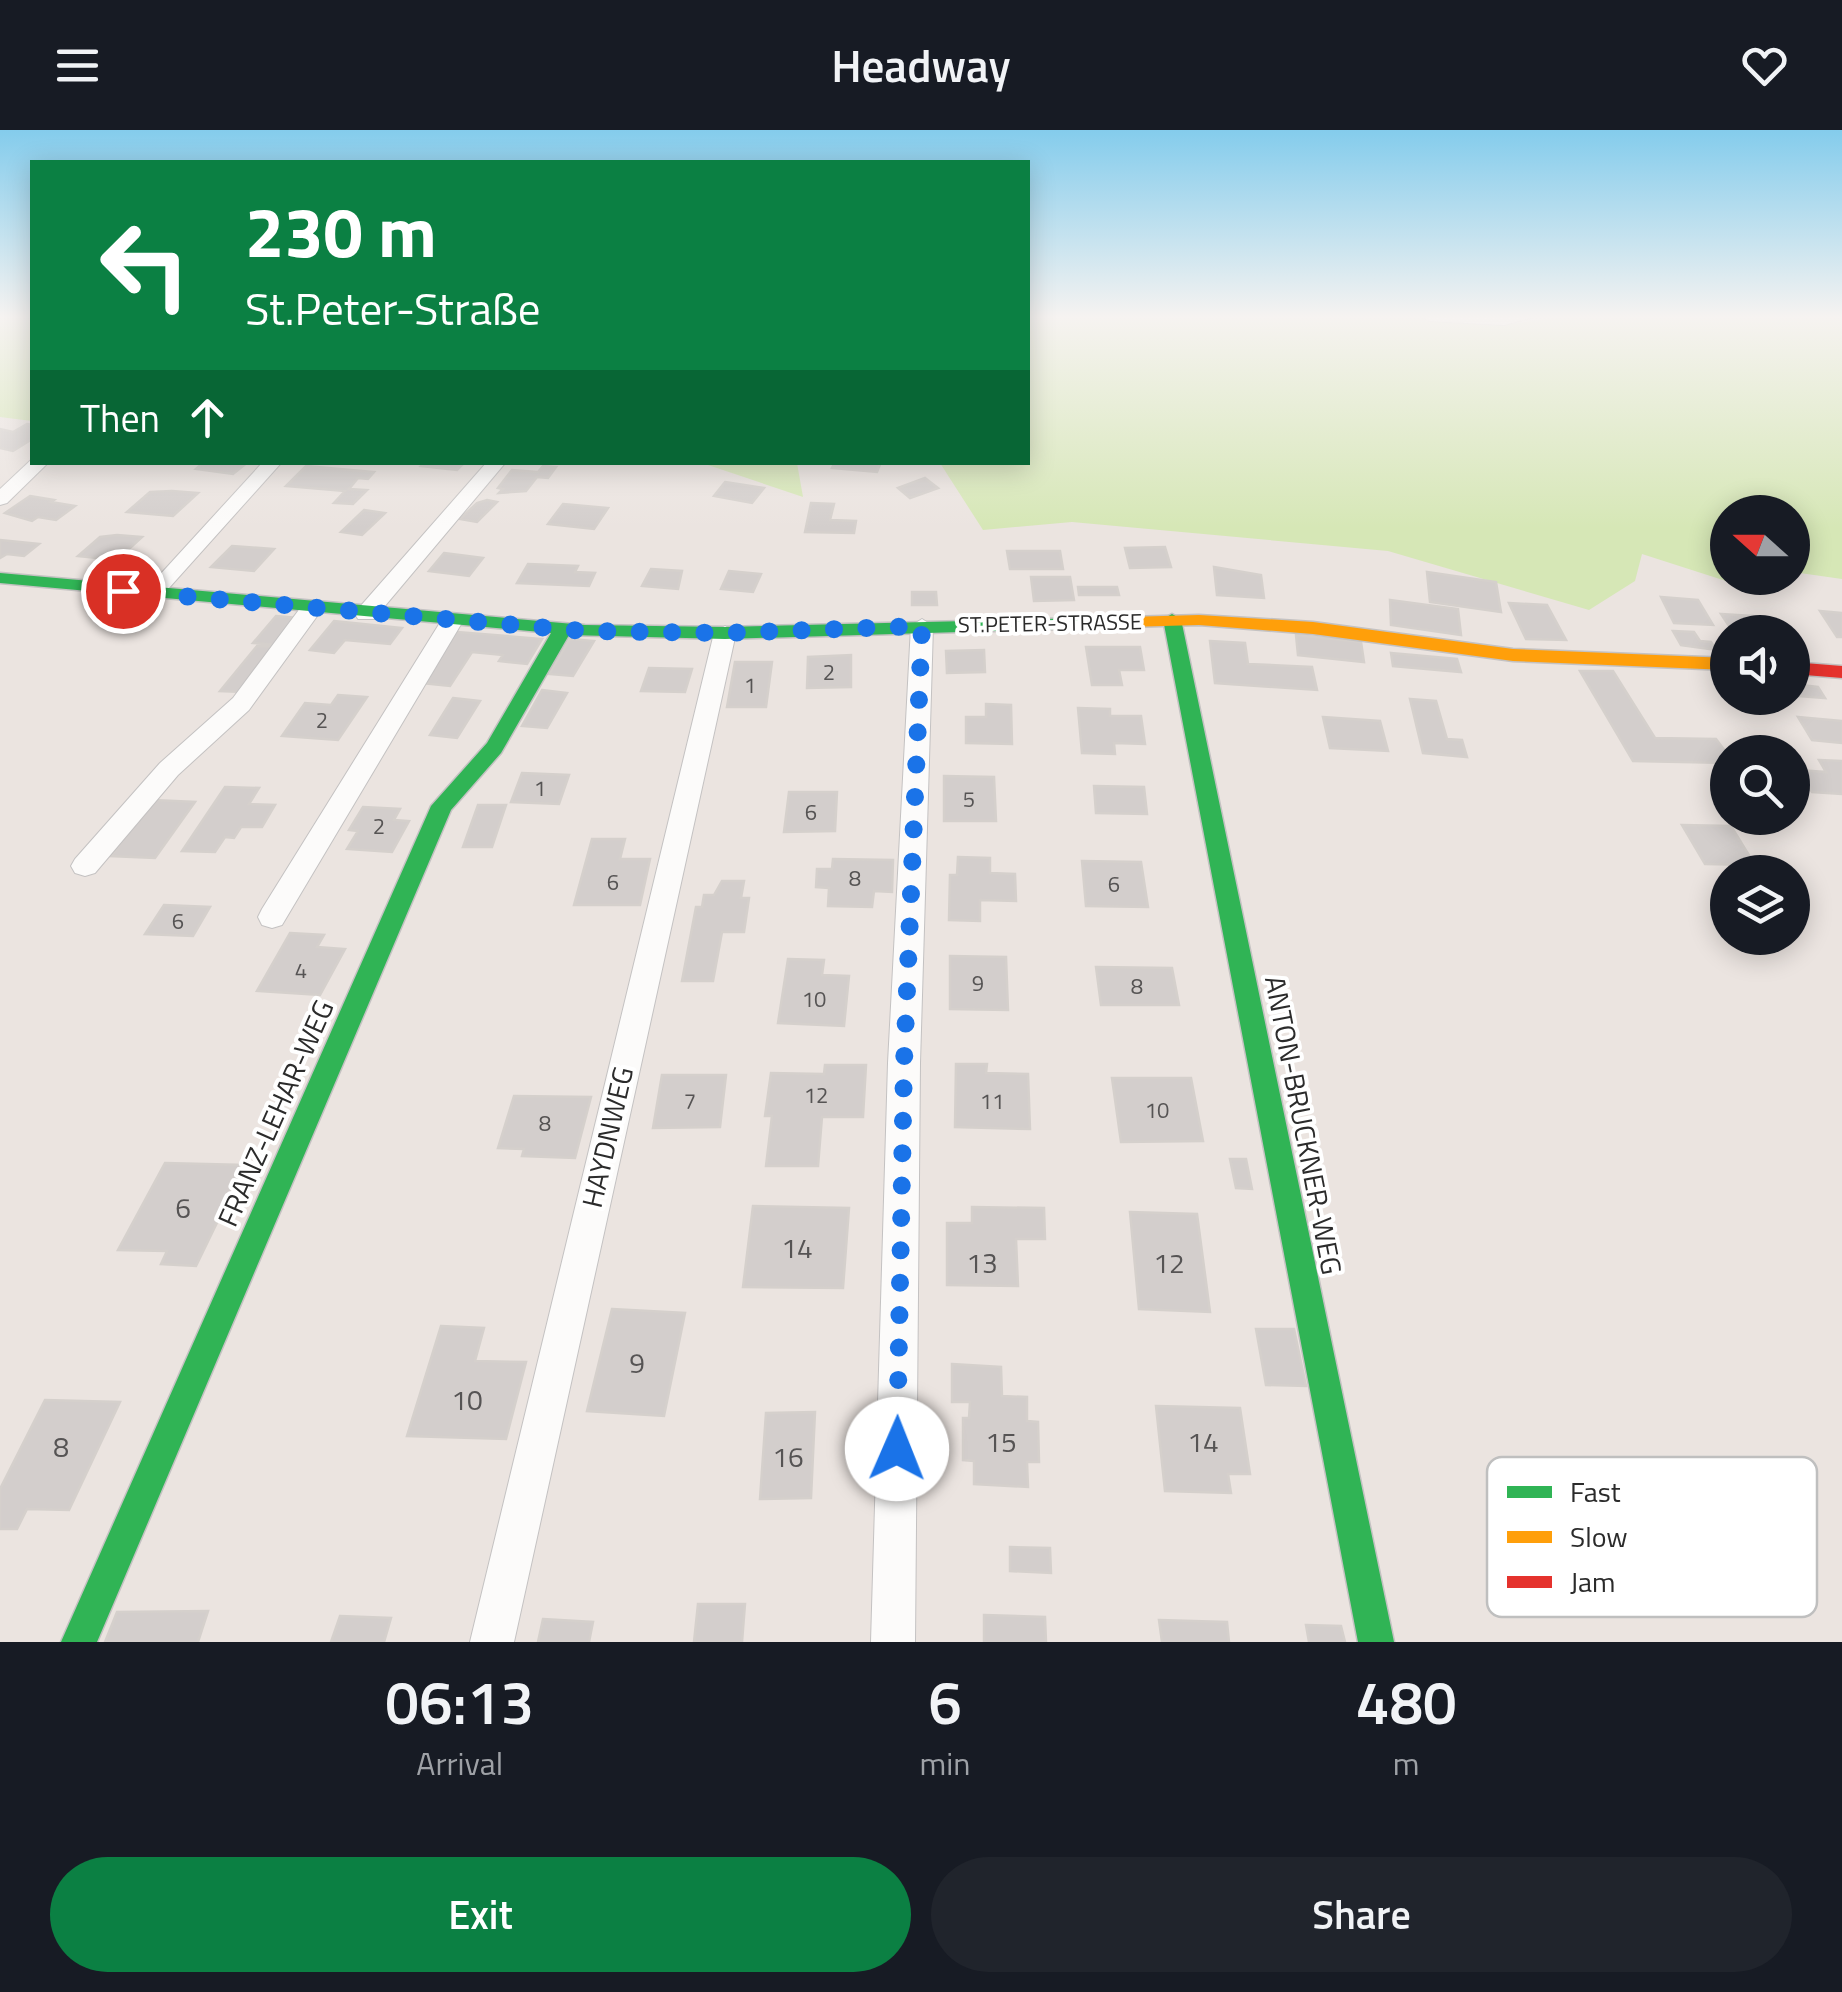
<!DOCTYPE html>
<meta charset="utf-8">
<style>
:root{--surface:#171b24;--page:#20242c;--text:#f1f3f6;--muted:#9ea1a6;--accent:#0b8043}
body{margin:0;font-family:"Titillium Web",sans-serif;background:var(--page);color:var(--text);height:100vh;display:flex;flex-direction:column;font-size:38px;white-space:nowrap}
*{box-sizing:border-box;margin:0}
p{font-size:32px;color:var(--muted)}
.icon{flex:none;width:55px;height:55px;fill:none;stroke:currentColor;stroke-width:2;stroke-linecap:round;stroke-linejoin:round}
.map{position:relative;height:1512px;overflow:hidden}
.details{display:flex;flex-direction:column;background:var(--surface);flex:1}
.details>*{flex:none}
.top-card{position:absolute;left:30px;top:30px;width:1000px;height:305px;border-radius:0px;box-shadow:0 5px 25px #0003;background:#0b8043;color:#fff;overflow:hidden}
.needle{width:65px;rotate:291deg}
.tools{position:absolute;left:1710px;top:365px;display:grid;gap:20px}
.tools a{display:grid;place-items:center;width:100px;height:100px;border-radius:50%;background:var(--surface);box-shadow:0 5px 25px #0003;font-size:50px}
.pin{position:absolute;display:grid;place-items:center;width:85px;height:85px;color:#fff;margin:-42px;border:5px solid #fff;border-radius:50%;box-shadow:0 2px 10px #0007}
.me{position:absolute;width:110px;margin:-55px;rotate:1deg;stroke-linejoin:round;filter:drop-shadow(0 0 8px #0008)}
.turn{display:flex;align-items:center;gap:35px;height:210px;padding:0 50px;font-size:45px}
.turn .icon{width:130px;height:130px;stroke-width:2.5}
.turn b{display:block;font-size:70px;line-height:85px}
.then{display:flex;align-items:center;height:95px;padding:0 50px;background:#0003;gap:20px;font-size:38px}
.eta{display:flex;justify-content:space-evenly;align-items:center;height:170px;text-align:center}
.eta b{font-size:60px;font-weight:600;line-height:70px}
.action{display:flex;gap:20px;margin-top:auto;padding:20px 50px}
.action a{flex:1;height:115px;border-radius:60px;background:var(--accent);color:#fff;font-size:40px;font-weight:600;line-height:115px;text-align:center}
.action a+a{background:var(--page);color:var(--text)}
header{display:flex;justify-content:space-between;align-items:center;height:130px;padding:0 50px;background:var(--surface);font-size:45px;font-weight:600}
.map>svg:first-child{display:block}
.green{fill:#d6e7b6}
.building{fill:#d3cecc;stroke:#d5d0cc;stroke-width:2.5}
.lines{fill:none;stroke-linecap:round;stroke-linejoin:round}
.street-casing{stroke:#c4c2c2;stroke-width:2}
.fast-casing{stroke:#c4c2c2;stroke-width:3}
.slow-casing{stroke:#c4c2c2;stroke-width:3}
.jam-casing{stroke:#c4c2c2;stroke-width:3}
.street{fill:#fcfbfa;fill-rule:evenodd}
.fast{fill:#30b455;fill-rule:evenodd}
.slow{fill:#ff9f0a;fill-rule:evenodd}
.jam{fill:#e5322d;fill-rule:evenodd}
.route{stroke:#1a73e8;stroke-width:18;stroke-dasharray:0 32.4}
.labels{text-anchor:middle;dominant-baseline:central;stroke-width:8;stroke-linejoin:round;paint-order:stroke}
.far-street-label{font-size:22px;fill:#2b2b2b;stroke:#fff}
.number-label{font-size:22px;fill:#565454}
.street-label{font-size:28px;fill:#2b2b2b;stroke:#fff}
.near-number-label{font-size:28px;fill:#565454}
.key{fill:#fff;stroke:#bfbfbf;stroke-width:2.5}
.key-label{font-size:28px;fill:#2b2b2b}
</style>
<header><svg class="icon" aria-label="menu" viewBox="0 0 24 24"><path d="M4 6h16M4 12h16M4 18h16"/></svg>Headway<svg class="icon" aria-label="heart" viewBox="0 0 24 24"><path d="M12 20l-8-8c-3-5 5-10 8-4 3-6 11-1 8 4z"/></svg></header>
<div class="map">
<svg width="1842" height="1512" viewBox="0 0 1842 1512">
<rect width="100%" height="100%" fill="#ebe4e0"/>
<path class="green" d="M0 186H32V291L0 287Z
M1028 186H1395L1505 195 1568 186H1842V449L1793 442 1792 382H1728V448H1735L1726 451 1642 424 1635 451 1589 480 1388 421 1072 392 983 400 940 333 1028 332Z
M702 333H797L803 367Z"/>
<path class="building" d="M27 294 32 295V309L13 321 0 318V299L13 302Z
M204 332H248L233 344 196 339Z
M425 332H465L457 340 421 336Z
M835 332H881L877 342 832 338Z
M306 336 374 342 368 349 358 348 349 359 367 360 353 374 334 373 345 361 286 356Z
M543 336 556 337 548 348 537 347 526 361 499 363 503 359 498 358 512 340 538 342Z
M925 348 938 358 910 368 898 358Z
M725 352 764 358 752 373 714 366Z
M172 361 198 363 173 386 127 382 150 362Z
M30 366 54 370 51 372 75 376 56 390 38 387 32 391 5 383Z
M487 370 497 372 477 392 460 389 477 373Z
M811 373 834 374 830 390 856 391 854 403 805 402Z
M563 374 608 378 594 399 548 394Z
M364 380 385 383 362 405 341 402Z
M117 405 142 407 117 430 78 426 100 407Z
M0 410 39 414 24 426 7 424 0 428Z
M232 416 274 419 254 441 211 437Z
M1165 417 1171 437 1130 438 1125 418Z
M1007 421H1060L1063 439H1010Z
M444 423 483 428 469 446 429 441Z
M528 434 578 436 575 442 595 443 589 456 517 453Z
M1214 437 1261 445 1264 468 1217 465Z
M651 439 682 441 678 459 642 456Z
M729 441 761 444 753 462 721 459Z
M1427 442 1496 452 1501 482 1430 472Z
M1031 447H1070L1074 470 1034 471Z
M1078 457H1117L1119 465H1079Z
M912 462H936L937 475H912Z
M1661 467 1698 470 1713 495 1674 493Z
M1390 470 1458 479 1461 505 1391 495Z
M1509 473 1547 475 1566 510 1526 509Z
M1820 481 1842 483V507H1837Z
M1721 484 1753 486 1765 502H1733Z
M276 486 299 488 276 515 253 513Z
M334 491 402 498 390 514 345 510 334 523 310 520Z
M1673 501 1694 502 1700 511 1711 512 1716 520 1681 515Z
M457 502 542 509 527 534 499 531 503 525 472 522 450 556 421 553Z
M1296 505 1361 512 1364 532 1298 525Z
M570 509 594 511 573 546 549 544Z
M1210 511 1245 513 1248 534 1312 537 1317 560 1215 553Z
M257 516 280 517 244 562 220 561Z
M1086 517H1140L1144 540H1119L1122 555H1092Z
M984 520 985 542 947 543 946 521Z
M1391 523 1457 529 1461 542 1393 536Z
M851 525V557L807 558 808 527Z
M735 532H772L766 577H727Z
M649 538 692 539 685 562 641 561Z
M1580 541H1613L1655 608 1716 609 1728 625V633L1633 631Z
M1792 554 1818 557 1825 568 1799 566Z
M542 560 567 563 547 598 522 596Z
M338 565 367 567 338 610 282 606 305 573 331 575Z
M453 568 480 571 457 608 430 605Z
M1410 569 1436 571 1447 609 1462 610 1467 627 1423 623Z
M986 574 1011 575 1012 614 966 613V587H986Z
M1078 578 1110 579V586H1141L1145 614 1114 613 1115 624 1082 623Z
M1323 587 1380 591 1388 621 1330 618Z
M1798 587 1842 591V613L1812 610Z
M1819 630 1842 631V664L1812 662 1798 640 1826 642Z
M522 643 569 645 559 674 511 672Z
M944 646 994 647 996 691H944Z
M1094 656 1144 657 1147 684 1096 683Z
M225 657 259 658 249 674 275 675 262 697H241L234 708 225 707 215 722 182 721Z
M789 662H837L835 701 784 702Z
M153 670 195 672 155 728 111 726Z
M478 675H506L492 717H463Z
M363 677 400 679 394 690 409 691 392 722 347 719 358 701 349 700Z
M1682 695 1731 696 1755 735 1705 734Z
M592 709H625L620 729H650L640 775H574Z
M958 727 990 728V743L1015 744 1016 771 980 770V791L949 790 950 745H957Z
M833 729 893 730 892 762 874 761 872 777 828 776 829 758 816 757 817 739H832Z
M1082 731 1141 732 1148 777 1086 776Z
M722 751H744L741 768H749L744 802H722L713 851H682L696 777H702L704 765H714Z
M164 775 210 777 193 806 145 804Z
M290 803 324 805 317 817 345 819 320 865 257 861Z
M950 826 1006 827 1008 880 950 879Z
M788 829 824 830 822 845 849 846 844 896 778 893Z
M1096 837 1172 838 1179 875H1101Z
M956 934H987L986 943 1028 944 1030 999 955 997Z
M825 935H866L863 987H822L818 1036H766L772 986H765L771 943 824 944Z
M662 945H726L720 997 653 998Z
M1112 948H1191L1203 1011 1121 1012Z
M514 966 591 967 575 1028 522 1026 524 1019 498 1018Z
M1230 1029H1246L1252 1059 1236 1058Z
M165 1033 245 1035 196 1136 161 1134 167 1121 118 1120Z
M753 1076 849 1078 843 1158 743 1157Z
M972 1077 1044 1078 1045 1109H1016L1018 1156 947 1155V1093H972Z
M1130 1082 1197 1084 1210 1182 1139 1179Z
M612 1179 685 1183 664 1286 587 1281Z
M441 1196 484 1198 475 1231 526 1232 506 1309 407 1306Z
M1256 1199H1294L1306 1256 1266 1255Z
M952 1234 1001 1237 1002 1266 1027 1267V1291L1038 1292 1039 1332H1027L1028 1357 974 1354V1331L963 1330V1288H969L970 1272H952Z
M45 1270 120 1272 69 1380 27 1379 17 1399H0V1359Z
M1156 1276 1240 1278 1250 1344H1228L1231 1363 1165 1361Z
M815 1282 811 1368 760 1369 766 1283Z
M1010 1417 1050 1418 1051 1443 1010 1441Z
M698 1474H745L742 1512H694Z
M208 1481 198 1512H105L117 1482Z
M984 1485 1045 1487 1046 1512H984Z
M340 1486 391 1488 384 1512H331Z
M543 1489 593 1492 589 1512H538Z
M1159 1490 1227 1492 1229 1512H1162Z
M1306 1495 1341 1496 1345 1512H1309Z"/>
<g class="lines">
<g class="street-casing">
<path id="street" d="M1421 186H1539L1504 195 1429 191Z
M32 329V332H49L7 373 0 375V359Z
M263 332H282L160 468H146L142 464 146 460Z
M487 332H506L374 489H358L355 484 358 479Z
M312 471 323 478 249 580 178 645 95 743 85 746 75 743 71 736 75 729 160 633 233 568 304 473Z
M452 484 463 491 282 795 272 798 262 795 258 787 262 779 441 491Z
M922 489 933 496 920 933 915 1512H871L888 933 911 496Z
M725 496 736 503 514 1512H470L714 503Z"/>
</g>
<g class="fast-casing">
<path id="fast" d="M0 443 585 495 725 497 1127 487 1136 492 1127 497 725 509 569 505 501 623 451 680 97 1512H61L431 676 487 613 551 503 0 453Z
M1172 484 1181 489 1394 1512H1358L1163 489Z"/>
</g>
<g class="slow-casing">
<path id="slow" d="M1199 485 1313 492 1513 519 1728 528V540L1513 531 1313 504 1199 495 1127 497 1118 492 1127 487Z"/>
</g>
<g class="jam-casing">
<path id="jam" d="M1792 532 1842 536V548L1792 544Z"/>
</g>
<use href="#street" class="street"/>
<use href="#fast" class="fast"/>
<use href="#slow" class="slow"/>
<use href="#jam" class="jam"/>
</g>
<linearGradient id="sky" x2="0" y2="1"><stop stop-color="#84ccec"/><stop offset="0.47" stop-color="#f6f3f1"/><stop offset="1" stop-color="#f6f3f1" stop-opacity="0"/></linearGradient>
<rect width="1842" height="398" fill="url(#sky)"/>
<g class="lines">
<path class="route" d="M123 461 584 501 725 503 922 496 904 933 897 1319"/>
</g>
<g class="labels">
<g class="far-street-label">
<text transform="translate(1050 493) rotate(-1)">ST.PETER-STRASSE</text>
</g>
<g class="number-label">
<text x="829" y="542">2</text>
<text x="750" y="555">1</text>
<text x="322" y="590">2</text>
<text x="540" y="658">1</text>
<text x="969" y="669">5</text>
<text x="811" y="682">6</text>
<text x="379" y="696">2</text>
<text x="855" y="748">8</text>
<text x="613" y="752">6</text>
<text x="1114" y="754">6</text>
<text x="178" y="791">6</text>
<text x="301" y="840">4</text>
<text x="978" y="853">9</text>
<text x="1137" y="856">8</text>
<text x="814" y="869">10</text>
<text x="816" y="965">12</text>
<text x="690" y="971">7</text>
<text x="992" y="971">11</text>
<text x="1157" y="980">10</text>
<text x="545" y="993">8</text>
</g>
<g class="street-label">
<text transform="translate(275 983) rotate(-66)">FRANZ-LEHAR-WEG</text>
<text transform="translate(1304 995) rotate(79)">ANTON-BRUCKNER-WEG</text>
<text transform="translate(607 1007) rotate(-77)">HAYDNWEG</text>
</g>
<g class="near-number-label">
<text x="183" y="1077">6</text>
<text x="797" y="1117">14</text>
<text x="982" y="1132">13</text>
<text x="1169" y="1132">12</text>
<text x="637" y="1232">9</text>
<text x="467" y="1269">10</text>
<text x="1001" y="1311">15</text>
<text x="1203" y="1311">14</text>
<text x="61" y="1316">8</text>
<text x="788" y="1326">16</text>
</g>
</g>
<rect x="1487" y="1327" width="330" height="160" rx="15" class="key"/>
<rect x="1507" y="1356" width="45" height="12" fill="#30b455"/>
<rect x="1507" y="1401" width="45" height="12" fill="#ff9f0a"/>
<rect x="1507" y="1446" width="45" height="12" fill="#e5322d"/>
<g class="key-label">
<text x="1570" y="1372">Fast</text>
<text x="1570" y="1417">Slow</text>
<text x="1570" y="1462">Jam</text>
</g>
</svg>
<div class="tools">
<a><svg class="needle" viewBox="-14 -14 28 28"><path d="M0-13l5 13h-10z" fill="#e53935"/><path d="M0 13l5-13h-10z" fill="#9ea1a6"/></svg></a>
<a><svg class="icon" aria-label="sound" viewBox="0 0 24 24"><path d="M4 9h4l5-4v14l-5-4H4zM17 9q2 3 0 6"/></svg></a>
<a><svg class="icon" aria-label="search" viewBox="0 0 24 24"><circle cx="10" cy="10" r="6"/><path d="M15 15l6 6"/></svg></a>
<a><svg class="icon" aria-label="layers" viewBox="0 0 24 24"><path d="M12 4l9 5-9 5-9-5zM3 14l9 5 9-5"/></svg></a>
</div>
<div class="pin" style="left:123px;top:461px;background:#d93025"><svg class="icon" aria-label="arrive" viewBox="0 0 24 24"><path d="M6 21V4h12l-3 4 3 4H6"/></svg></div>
<svg class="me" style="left:897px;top:1319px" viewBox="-20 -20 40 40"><circle r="19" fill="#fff"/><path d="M0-13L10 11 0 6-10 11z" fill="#1a73e8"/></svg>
<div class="top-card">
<div class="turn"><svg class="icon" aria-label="left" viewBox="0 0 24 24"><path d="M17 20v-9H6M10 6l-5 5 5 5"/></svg><div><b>230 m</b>St.Peter-Straße</div></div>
<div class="then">Then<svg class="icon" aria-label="ahead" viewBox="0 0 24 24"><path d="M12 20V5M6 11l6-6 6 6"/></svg></div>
</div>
</div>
<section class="details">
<div class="eta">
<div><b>06:13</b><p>Arrival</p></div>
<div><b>6</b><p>min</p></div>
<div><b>480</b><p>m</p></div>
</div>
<div class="action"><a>Exit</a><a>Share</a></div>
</section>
